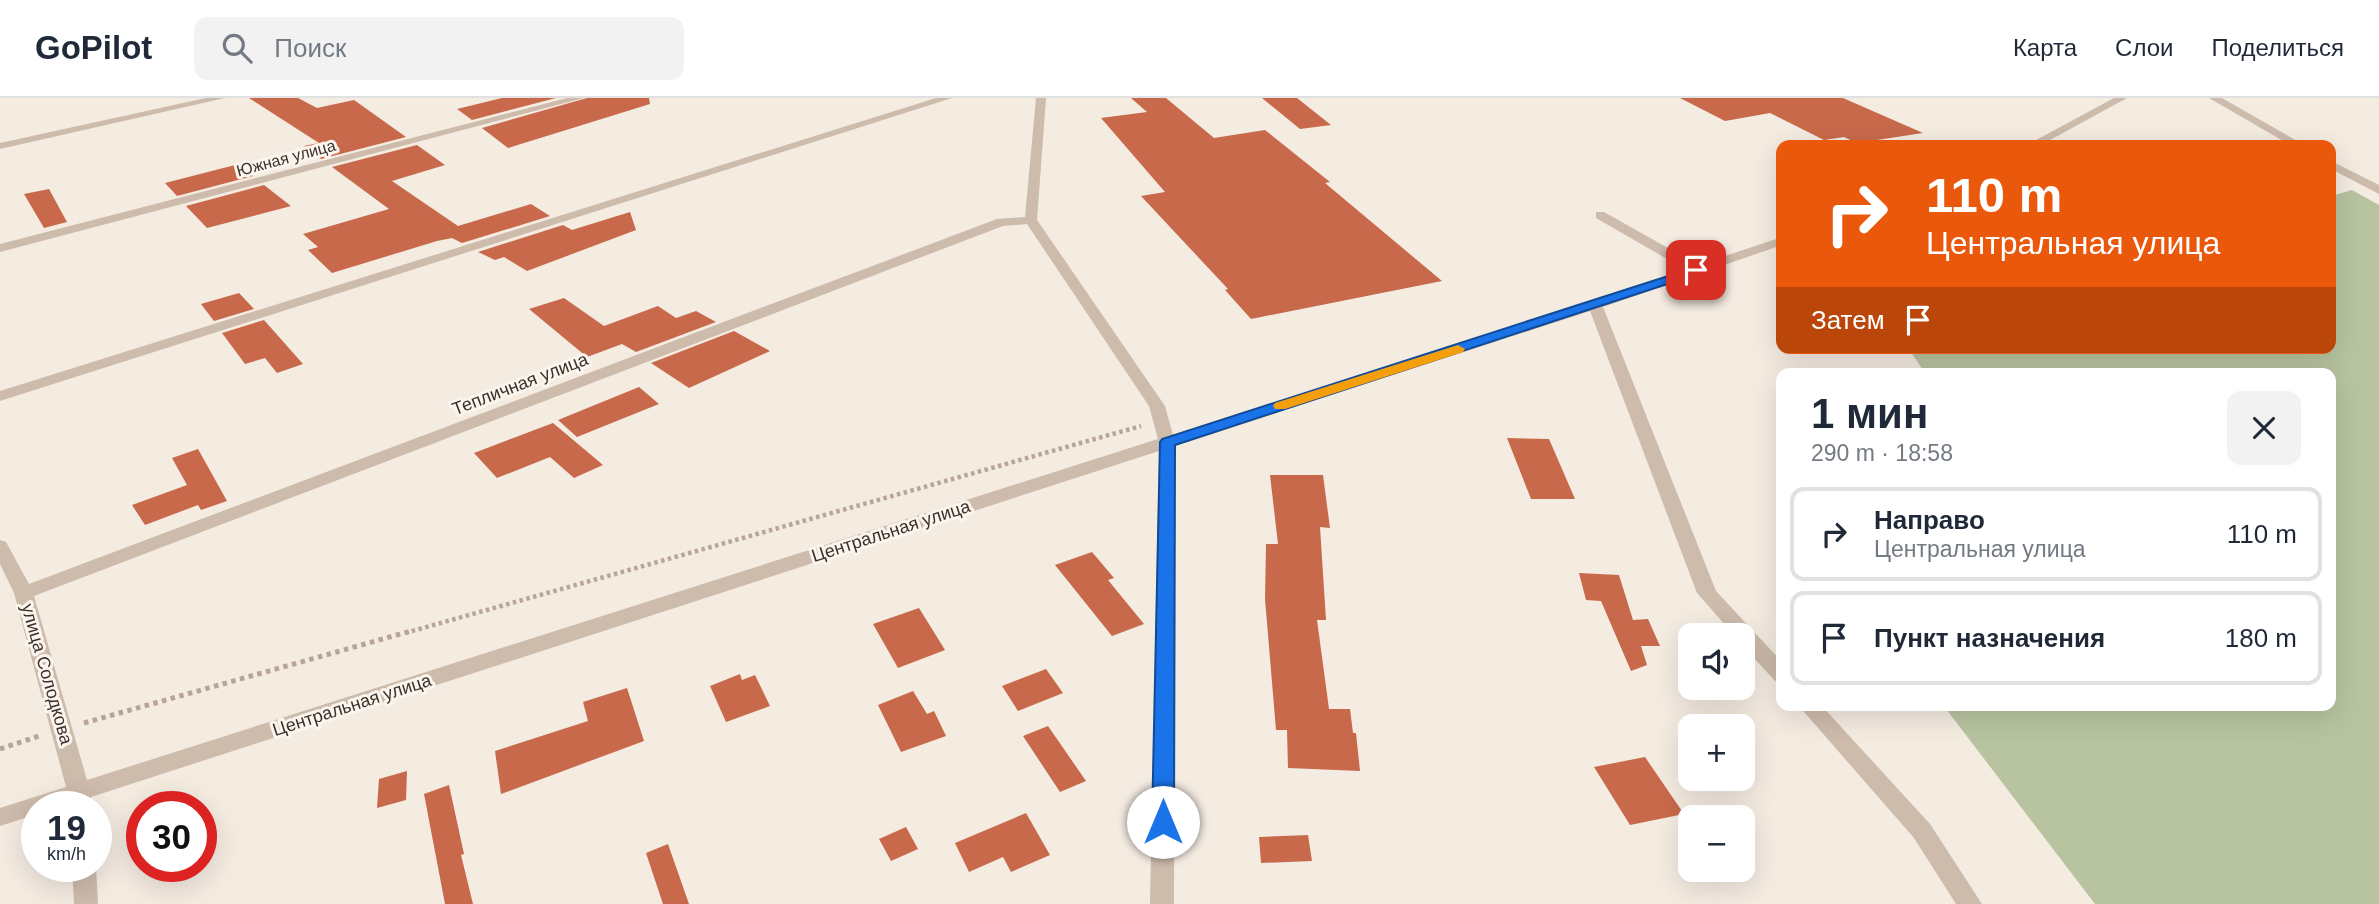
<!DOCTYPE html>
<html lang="ru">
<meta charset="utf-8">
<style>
:root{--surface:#fff;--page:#f2f2f3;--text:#1f2937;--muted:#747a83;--line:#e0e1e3}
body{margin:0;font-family:Helvetica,sans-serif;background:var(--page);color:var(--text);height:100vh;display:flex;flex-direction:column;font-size:26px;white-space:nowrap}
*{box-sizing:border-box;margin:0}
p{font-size:23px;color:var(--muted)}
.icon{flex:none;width:38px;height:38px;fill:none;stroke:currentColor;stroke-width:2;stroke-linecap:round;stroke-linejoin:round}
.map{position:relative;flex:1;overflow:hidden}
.sheet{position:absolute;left:1776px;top:270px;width:560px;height:343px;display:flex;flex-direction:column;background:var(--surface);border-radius:14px;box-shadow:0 7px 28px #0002}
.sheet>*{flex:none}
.guide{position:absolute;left:1776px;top:42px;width:560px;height:214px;border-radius:14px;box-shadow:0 7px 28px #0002;background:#ea580c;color:#fff;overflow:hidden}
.controls{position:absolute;left:1678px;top:525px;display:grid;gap:14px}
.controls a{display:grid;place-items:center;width:77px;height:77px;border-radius:14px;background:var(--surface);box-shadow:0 7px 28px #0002;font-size:35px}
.speed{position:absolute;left:21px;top:693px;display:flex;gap:14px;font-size:35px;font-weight:700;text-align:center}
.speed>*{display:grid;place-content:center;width:91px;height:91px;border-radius:50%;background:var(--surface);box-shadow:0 7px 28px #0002;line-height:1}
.speed small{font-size:18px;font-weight:400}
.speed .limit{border:10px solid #d22;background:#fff;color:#111}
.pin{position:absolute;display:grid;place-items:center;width:60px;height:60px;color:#fff;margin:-30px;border-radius:14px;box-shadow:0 4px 10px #0006}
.me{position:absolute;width:77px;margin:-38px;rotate:0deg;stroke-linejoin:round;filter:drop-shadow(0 0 5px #0008)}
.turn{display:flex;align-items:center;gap:24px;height:147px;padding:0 35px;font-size:32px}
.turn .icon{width:91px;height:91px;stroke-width:2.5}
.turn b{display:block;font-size:49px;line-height:60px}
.then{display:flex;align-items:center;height:66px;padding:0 35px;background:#0003;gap:14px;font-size:26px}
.round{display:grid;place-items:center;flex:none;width:74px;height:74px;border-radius:14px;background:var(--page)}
.summary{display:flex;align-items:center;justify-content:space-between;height:119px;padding:0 35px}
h1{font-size:42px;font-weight:800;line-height:52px}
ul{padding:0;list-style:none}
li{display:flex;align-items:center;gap:21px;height:94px;margin:0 14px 10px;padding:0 21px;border:4px solid var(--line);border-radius:14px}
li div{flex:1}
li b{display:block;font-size:26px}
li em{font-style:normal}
header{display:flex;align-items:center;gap:42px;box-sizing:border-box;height:98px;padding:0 35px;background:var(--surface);border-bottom:2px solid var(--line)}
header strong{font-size:33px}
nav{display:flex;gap:38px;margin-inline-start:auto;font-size:24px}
.search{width:490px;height:63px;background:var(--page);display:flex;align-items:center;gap:18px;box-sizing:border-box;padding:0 24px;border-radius:14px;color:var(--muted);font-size:26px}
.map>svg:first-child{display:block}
.green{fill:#b8c4a0}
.building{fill:#c8694b}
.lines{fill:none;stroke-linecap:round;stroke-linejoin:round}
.path-far1{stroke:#b9a596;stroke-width:4.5;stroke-dasharray:3.5 3.5;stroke-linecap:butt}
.path{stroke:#b9a596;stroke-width:5;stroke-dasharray:4.5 4.5;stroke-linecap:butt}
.minor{fill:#cdbbac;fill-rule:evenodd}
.route{fill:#1a73e8;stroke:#114b97;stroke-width:2}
.slow{fill:#f59e0b}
.labels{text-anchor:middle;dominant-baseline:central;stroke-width:6;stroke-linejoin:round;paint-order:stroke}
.far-street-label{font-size:16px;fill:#3b302b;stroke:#fbf5ee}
.street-label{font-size:18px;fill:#3b302b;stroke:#fbf5ee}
</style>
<header>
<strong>GoPilot</strong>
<div class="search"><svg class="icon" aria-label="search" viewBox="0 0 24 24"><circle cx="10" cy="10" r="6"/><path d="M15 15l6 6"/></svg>Поиск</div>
<nav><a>Карта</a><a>Слои</a><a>Поделиться</a></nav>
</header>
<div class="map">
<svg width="2379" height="806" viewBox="0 0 2379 806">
<rect width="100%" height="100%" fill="#f4ebe1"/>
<path class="green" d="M2352 92 2379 107V806H2095L1943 607H2331V275H1925L1908 250H2331V98Z"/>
<path class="building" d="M249 0H298L317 10 354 2 406 39 321 61 304 48 319 45Z
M502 0H556L472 22 457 11Z
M587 0H649L650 6 508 50 482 30Z
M1131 0H1166L1214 40 1265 32 1330 84 1325 85 1442 183 1251 221 1225 192 1228 191 1141 98 1165 94 1101 20 1147 14Z
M1262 0H1297L1331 27 1300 31Z
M1680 0H1843L1923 35 1857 45 1844 39 1824 42 1770 15 1725 23Z
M417 47 445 67 392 83 458 128 531 106 550 118 462 145 452 140 437 143 332 175 308 152 318 149 303 136 389 111 332 69Z
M239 66 253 78 177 98 165 85Z
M264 87 291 108 207 130 186 108Z
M49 91 67 124 44 130 24 96Z
M630 114 636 132 527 173 504 159 495 162 478 154 563 127 572 132Z
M239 195 254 211 214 223 201 206Z
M564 200 604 228 658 208 676 220 696 213 716 224 636 254 622 246 587 259 529 211Z
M264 222 303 266 277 275 265 260 245 266 222 235Z
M734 233 770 253 689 290 651 265Z
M639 289 659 306 577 339 558 322Z
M553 325 603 367 574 380 550 359 497 380 474 355Z
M1507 340 1549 341 1575 401H1531Z
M198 351 227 403 201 412 198 407 145 427 132 407 187 387 172 360Z
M1270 377H1323L1330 430 1320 429 1326 522H1317L1329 611H1350L1353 635H1356L1360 673 1288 670 1287 632H1276L1265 501 1266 446H1278Z
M1092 454 1114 480 1108 482 1144 526 1112 538 1055 467Z
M1579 475 1619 477 1633 522 1648 521 1660 548H1641L1647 567 1631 573 1601 503 1586 502Z
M919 510 945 552 898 570 873 526Z
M1046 571 1063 595 1018 613 1002 588Z
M740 576 742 582 755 577 770 608 726 624 710 588Z
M627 590 644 643 501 696 495 653 588 623 583 604Z
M913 593 927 616 934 613 946 638 901 654 878 607Z
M1048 628 1086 683 1060 694 1023 638Z
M1645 659 1684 716 1630 727 1594 669Z
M407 673 406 702 377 710 379 681Z
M449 687 464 756 461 757 473 806H445L424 696Z
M1026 715 1050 757 1011 774 1003 759 969 774 955 745Z
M906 729 918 751 891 763 879 741Z
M1308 737 1312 763 1261 765 1259 739Z
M668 746 689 806H663L646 755Z"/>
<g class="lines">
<path class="path-far1" d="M405 535 1141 328"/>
<path class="path" d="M84 625 411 533
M0 651 39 638"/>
<path class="minor" d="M206 0H225L0 51V45Z
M567 0H584L0 154V146Z
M936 0H952L0 303V293Z
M1036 0H1046L1037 122 1165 308 1173 337 1686 172 1596 120V114H1604L1698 167 1782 139V147L1603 209 1716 493 1782 564V585L1775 583 1743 548V537H1734L1697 495 1590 213 1175 348 1174 806H1150L1159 353 91 699V709H68V706L37 709V716L0 728V710L66 689 14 495 0 466V442L6 444 29 486 997 121 1025 119ZM1027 126 1149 308 1158 341 87 682 34 498 1003 128Z
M2114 0H2127L2041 47H2027Z
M2209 0H2222L2304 47H2290Z
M2331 63 2379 87V96L2331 71Z
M1798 607H1821L1930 726 1982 806H1956L1914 740Z
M72 768H96L98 806H74Z"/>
</g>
<path class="route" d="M1696 169 1701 170V175L1175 347 1174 724 1171 730 1163 733 1156 730 1152 724 1160 344 1162 341Z"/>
<path class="slow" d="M1458 247 1465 251 1463 254 1285 311H1275L1273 308 1275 305Z"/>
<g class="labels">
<g class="far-street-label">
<text transform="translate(286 60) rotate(-15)">Южная улица</text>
</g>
<g class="street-label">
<text transform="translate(520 286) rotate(-21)">Тепличная улица</text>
<text transform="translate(891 433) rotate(-18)">Центральная улица</text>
<text transform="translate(47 576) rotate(74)">улица Солодкова</text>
<text transform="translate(352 607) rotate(-18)">Центральная улица</text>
</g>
</g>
</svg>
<div class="controls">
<a><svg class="icon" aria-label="sound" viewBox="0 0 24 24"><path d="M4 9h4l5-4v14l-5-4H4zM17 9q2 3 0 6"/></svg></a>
<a>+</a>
<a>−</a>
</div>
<div class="speed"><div>19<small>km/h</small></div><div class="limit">30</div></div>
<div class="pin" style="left:1696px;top:172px;background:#d93025"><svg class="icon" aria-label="arrive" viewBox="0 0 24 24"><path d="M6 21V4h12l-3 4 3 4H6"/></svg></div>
<svg class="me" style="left:1163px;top:724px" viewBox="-20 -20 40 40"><circle r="19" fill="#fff"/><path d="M0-13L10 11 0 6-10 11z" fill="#1a73e8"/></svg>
<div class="guide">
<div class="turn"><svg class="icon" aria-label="right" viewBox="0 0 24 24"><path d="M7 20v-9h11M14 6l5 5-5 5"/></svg><div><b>110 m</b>Центральная улица</div></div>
<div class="then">Затем<svg class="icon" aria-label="arrive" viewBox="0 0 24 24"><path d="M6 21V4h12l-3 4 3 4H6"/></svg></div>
</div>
<section class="sheet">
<div class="summary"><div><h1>1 мин</h1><p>290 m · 18:58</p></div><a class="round"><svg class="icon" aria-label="close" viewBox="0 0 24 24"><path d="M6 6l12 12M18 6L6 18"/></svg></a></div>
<ul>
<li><svg class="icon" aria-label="right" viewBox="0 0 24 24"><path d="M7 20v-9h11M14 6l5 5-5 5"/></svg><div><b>Направо</b><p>Центральная улица</p></div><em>110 m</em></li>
<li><svg class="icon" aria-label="arrive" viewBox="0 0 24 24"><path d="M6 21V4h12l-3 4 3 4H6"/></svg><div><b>Пункт назначения</b></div><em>180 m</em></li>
</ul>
</section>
</div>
